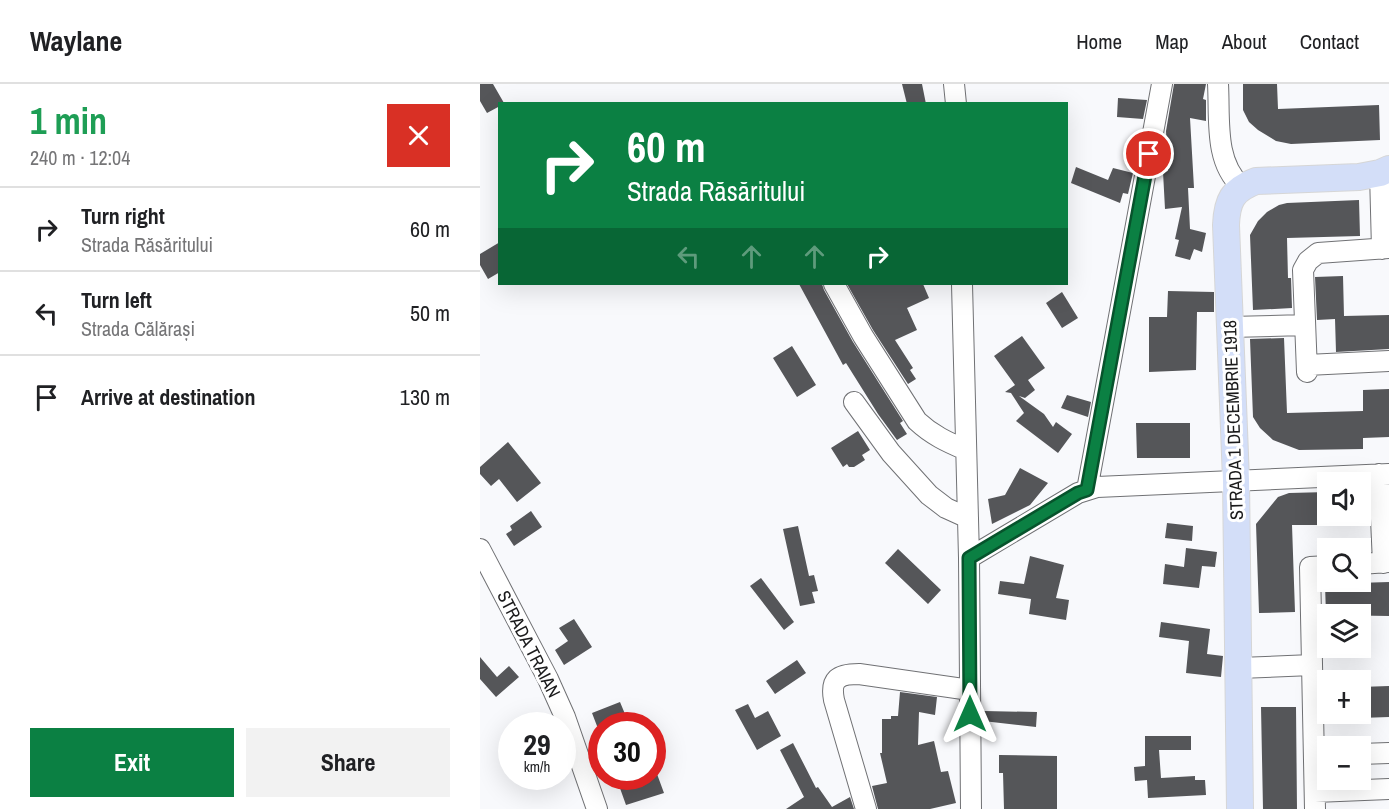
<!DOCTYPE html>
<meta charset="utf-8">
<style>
:root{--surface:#fff;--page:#f2f2f2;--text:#202124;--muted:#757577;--line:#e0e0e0;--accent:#0b8043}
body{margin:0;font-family:"Archivo Narrow",sans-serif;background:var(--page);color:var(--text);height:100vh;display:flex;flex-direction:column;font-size:22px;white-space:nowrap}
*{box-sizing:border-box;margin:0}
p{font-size:20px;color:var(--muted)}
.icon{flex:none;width:33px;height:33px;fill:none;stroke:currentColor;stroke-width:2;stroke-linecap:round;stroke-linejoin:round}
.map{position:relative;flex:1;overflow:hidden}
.drawer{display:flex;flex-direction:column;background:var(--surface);width:480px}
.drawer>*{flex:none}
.top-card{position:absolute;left:18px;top:18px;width:570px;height:183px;border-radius:0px;box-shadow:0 6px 24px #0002;background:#0b8043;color:#fff;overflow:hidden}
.fabs{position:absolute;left:837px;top:388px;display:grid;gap:12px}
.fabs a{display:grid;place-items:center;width:54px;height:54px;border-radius:0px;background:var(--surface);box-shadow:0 6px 24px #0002;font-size:30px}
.speed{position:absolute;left:18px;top:628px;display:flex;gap:12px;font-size:30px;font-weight:700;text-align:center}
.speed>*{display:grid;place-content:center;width:78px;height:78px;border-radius:50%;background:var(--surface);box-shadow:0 6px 24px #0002;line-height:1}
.speed small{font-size:15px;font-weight:400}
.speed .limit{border:9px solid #d22;background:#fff;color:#111}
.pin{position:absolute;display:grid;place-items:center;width:51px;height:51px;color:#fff;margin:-26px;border:3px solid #fff;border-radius:50%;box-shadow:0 2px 6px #0007}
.me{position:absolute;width:66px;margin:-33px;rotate:0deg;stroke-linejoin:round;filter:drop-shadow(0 0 4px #0008)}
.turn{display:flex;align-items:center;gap:21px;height:126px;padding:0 30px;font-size:27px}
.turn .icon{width:78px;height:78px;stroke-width:2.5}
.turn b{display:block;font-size:42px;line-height:51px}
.lanes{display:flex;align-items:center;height:57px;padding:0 30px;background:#0003;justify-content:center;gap:30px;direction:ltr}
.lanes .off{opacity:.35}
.round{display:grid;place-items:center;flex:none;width:63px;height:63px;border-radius:0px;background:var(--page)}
.head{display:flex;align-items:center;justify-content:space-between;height:102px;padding:0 30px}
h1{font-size:36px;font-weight:700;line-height:45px;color:#1e9e55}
.button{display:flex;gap:12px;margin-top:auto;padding:12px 30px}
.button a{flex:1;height:69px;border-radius:0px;background:var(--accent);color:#fff;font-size:24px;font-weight:700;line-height:69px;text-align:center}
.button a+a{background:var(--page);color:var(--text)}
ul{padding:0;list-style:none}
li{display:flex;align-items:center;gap:18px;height:84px;padding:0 30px;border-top:2px solid var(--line)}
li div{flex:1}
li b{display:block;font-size:22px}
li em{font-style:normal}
header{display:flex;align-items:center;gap:36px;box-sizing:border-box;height:84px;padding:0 30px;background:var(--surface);border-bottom:2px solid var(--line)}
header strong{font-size:28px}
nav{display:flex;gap:33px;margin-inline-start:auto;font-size:21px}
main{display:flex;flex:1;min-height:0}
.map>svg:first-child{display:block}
.building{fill:#555659}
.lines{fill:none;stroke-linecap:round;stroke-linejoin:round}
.minor-casing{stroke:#707174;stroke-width:22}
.major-casing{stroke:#d6d6d6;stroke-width:28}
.minor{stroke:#fff;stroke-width:20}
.major{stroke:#d3def8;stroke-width:26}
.route-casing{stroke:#07532c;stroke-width:15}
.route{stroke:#0b8043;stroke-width:10}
.labels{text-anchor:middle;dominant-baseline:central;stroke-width:6;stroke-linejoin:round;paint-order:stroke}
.street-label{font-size:18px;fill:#1a1a1b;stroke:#fff}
</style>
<header>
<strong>Waylane</strong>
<nav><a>Home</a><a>Map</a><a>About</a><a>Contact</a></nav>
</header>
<main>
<section class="drawer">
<div class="head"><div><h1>1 min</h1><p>240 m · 12:04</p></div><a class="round" style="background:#d93025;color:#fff"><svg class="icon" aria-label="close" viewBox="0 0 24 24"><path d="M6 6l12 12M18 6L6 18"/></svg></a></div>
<ul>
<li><svg class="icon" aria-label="right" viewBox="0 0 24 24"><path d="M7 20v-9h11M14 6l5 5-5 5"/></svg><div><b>Turn right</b><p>Strada Răsăritului</p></div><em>60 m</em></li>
<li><svg class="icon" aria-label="left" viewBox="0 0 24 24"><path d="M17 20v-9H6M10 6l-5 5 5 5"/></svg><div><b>Turn left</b><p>Strada Călărași</p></div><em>50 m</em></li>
<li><svg class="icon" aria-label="arrive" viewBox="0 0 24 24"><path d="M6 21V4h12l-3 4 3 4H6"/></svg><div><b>Arrive at destination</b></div><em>130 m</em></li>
</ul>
<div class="button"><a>Exit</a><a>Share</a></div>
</section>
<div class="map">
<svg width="909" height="725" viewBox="0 0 909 725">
<rect width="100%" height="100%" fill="#f8f9fc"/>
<path class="building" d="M0 0H13L24 19 20 20V22L7 29 0 17Z
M422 0H442L446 20H427Z
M694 0H726L723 15 726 16V37L710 34 714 104H708L710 145 726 149 722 168 714 165 710 176 695 172 699 156 695 155 702 123 685 125 683 88 688 87 686 47Z
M763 0H797L798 25 899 21 900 56 811 60 796 57 778 46 769 38 763 26Z
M638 14 667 16 663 35 637 33Z
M596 83 628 96 633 84 653 89 648 110 643 109 640 119 591 99Z
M879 116 880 152 807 154 808 194H811L812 224 773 226 770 151 778 137 787 128 799 121 807 119Z
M20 158V188L8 195 0 181V170Z
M863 192 864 232 909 231V265L856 268 855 235 837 236 835 193Z
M319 200H342L344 206 373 258 423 337 420 339 427 350 417 356 398 330 366 279 363 281Z
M367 200H443L449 214 427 224 437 246 415 256 433 284 430 286 436 295 428 300 393 246Z
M688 207 734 208V228H717L716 286 669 288V233H687Z
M582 208 598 234 582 244 566 219Z
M542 252 565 284 548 296 555 306 545 314 539 312 564 330 573 343 576 338 592 350 578 369 536 337 544 329 531 309 525 308 535 301 514 272Z
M804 254 807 329 883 327V306L909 305V353L883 354V365L819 366 793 356 780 344 773 333 770 255Z
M312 262 336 301 317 313 293 274Z
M587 311 611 318 608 333 581 324Z
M656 339H710V374H657Z
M378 347 390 366 382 371 385 376 374 383H369L367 380 363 383 351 364Z
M28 358 61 399 37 418 19 395 11 402 0 390V383Z
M540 384 568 399 550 421 512 440 508 415 525 411Z
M848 408V441H812L815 528 779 529 776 440 798 413 809 409Z
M51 427 62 443 34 462 26 450 32 446 30 442Z
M687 439 713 442 712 457 685 454Z
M318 442 329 492 334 491 338 507 332 508 335 519 320 522 303 445Z
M706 464 737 468 735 483 722 482 719 504 683 500 685 480 704 483Z
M418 465 461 506 448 520 405 479Z
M550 472 584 481 576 514 589 516 586 536 549 530 551 515 518 510 520 497 544 500Z
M281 494 314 538 304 546 270 502Z
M909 498V532L846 531 845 500Z
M94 535 112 563 84 581 75 566 88 557 79 544Z
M681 538 730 545 727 570 743 572 741 593 706 589 709 557 679 553Z
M0 573 17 593 29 582 39 593 16 613 0 595Z
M317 576 326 589 295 610 286 597Z
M909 602V633L880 634V603Z
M420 608 457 613 455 631 439 628 438 661 454 657 461 688 468 687 476 719 450 725H398L392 702 407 699 400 669H402V635H411V632H418Z
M140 618 150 642H117L112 629Z
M268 620 275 634 288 627 301 652 277 666 255 626Z
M781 623H816L817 725H783Z
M504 627 557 628 556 643 503 637Z
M665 652H711V666H679L681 694 715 692V696H725L726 711 668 714 667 696 655 697 654 683 665 682Z
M313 659 336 704 338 703 352 723 370 713 374 725H306L324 713 300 666Z
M519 671 577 672V725H524L523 689H519Z
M177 690 184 709 146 721 136 693H152L153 698 172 693V691Z"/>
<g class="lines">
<g class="minor-casing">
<path id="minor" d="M474 0 476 20
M738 0C740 35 734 77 761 102
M900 89 902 165
M354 200 383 252 437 337C452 351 467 358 486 366
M482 200 489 474 491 725
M750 243 825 241
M827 281 909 277
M827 288 823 186 828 177 838 169 909 164
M374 318 411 369 449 411 466 424 488 434
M899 390 903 479
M607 406 682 0
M0 465 68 595 85 633 117 725
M489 474 598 409 617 403 909 390
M880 480 909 478
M759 584 832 581
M880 670 909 669
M835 708 909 705
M386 725 354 616C350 595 358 590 379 590L490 606
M835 725 830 483 848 482"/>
</g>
<g class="major-casing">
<path id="major" d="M760 725 756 396 746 141C747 117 752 106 776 97L879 93 900 89 909 85"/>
</g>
<use href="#minor" class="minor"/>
<use href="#major" class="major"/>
</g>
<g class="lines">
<g class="route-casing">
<path id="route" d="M490 630 489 474 598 409 607 406 669 70"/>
</g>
<use href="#route" class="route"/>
</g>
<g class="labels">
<g class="street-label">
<text transform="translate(753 336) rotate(-92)">STRADA 1 DECEMBRIE 1918</text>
<text transform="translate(49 560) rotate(63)">STRADA TRAIAN</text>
</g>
</g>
</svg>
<div class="fabs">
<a><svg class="icon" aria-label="sound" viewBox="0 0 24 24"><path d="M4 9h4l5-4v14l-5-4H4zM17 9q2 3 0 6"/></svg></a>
<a><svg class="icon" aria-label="search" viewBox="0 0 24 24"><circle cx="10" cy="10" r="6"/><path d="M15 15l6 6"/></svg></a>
<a><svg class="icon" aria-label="layers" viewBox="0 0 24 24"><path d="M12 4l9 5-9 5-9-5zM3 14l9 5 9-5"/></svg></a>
<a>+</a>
<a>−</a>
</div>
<div class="speed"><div>29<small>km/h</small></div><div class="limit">30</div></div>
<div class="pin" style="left:669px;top:70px;background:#d93025"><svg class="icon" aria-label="arrive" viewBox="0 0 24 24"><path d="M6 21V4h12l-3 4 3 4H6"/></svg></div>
<svg class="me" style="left:490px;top:630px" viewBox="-20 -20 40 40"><path d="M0-17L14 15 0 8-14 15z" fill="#0b8043" stroke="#fff" stroke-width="4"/></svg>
<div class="top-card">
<div class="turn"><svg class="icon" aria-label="right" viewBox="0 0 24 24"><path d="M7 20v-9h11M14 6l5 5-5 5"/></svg><div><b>60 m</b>Strada Răsăritului</div></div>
<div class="lanes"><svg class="icon off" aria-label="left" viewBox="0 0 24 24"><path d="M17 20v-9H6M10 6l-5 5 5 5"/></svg><svg class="icon off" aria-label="ahead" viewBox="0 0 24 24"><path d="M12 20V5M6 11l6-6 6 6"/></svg><svg class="icon off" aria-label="ahead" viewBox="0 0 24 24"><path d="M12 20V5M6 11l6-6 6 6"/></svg><svg class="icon" aria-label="right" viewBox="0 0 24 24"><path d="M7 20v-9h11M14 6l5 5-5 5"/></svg></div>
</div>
</div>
</main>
